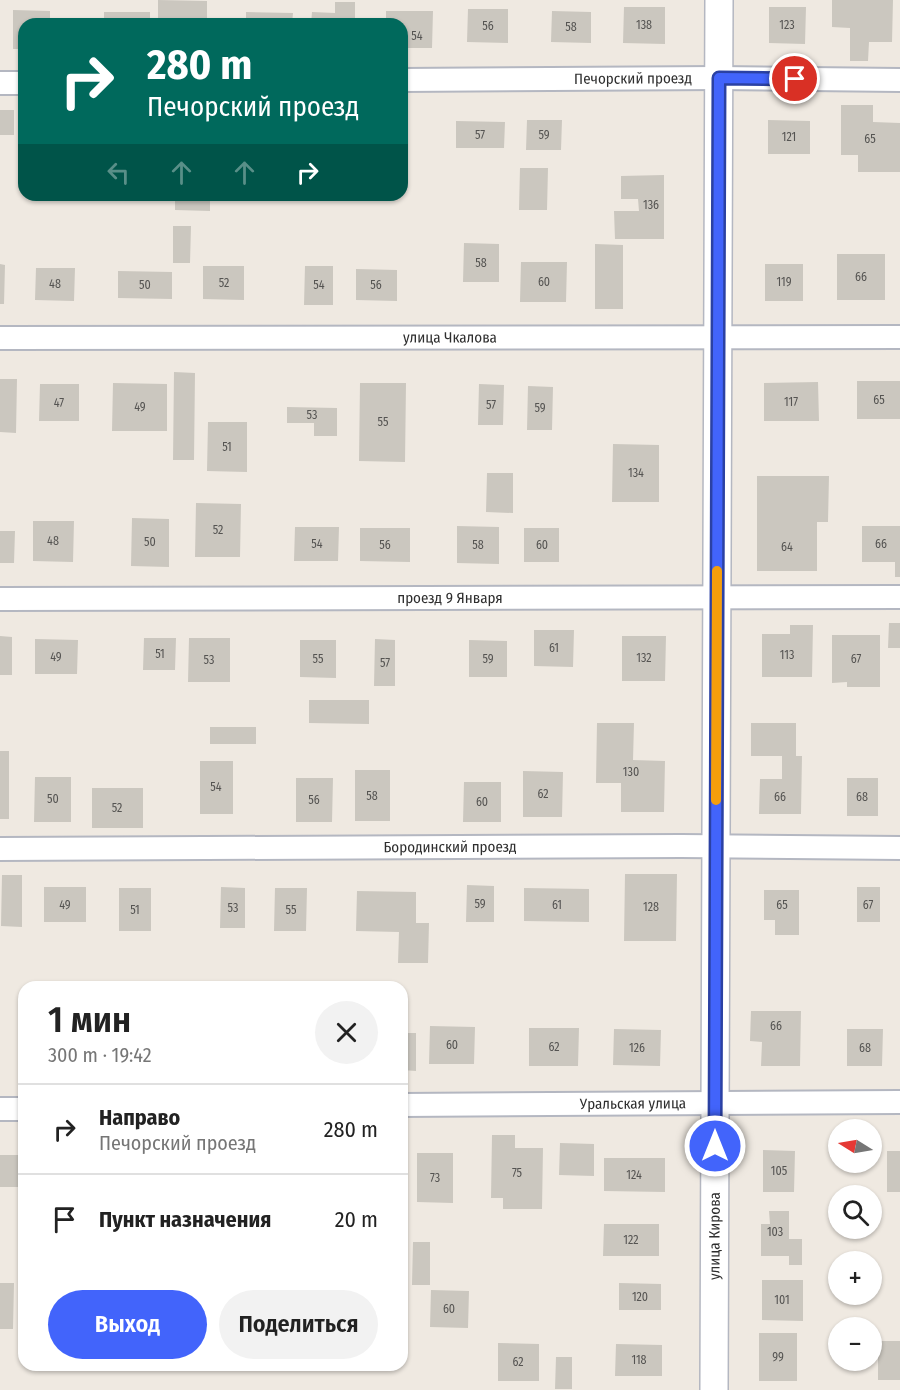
<!DOCTYPE html>
<html lang="ru">
<meta charset="utf-8">
<style>
:root{--surface:#fff;--page:#f2f2f2;--text:#222;--muted:#767676;--line:#e0e0e0;--accent:#4264fb}
body{margin:0;font-family:"Fira Sans Condensed",sans-serif;background:var(--page);color:var(--text);height:100vh;display:flex;flex-direction:column;font-size:22px;white-space:nowrap}
*{box-sizing:border-box;margin:0}
p{font-size:20px;color:var(--muted)}
.icon{flex:none;width:33px;height:33px;fill:none;stroke:currentColor;stroke-width:2;stroke-linecap:round;stroke-linejoin:round}
.map{position:relative;flex:1;overflow:hidden}
.side{position:absolute;left:18px;top:981px;width:390px;height:390px;display:flex;flex-direction:column;background:var(--surface);border-radius:18px;box-shadow:0 2px 4px #0004}
.side>*{flex:none}
.banner{position:absolute;left:18px;top:18px;width:390px;height:183px;border-radius:18px;box-shadow:0 2px 4px #0004;background:#00695c;color:#fff;overflow:hidden}
.needle{width:39px;rotate:281deg}
.buttons{position:absolute;left:828px;top:1119px;display:grid;gap:12px}
.buttons a{display:grid;place-items:center;width:54px;height:54px;border-radius:50%;background:var(--surface);box-shadow:0 2px 4px #0004;font-size:30px}
.pin{position:absolute;display:grid;place-items:center;width:51px;height:51px;color:#fff;margin:-26px;border:3px solid #fff;border-radius:50%;box-shadow:0 2px 6px #0007}
.me{position:absolute;width:66px;margin:-33px;rotate:0deg;stroke-linejoin:round;filter:drop-shadow(0 0 4px #0008)}
.turn{display:flex;align-items:center;gap:21px;height:126px;padding:0 30px;font-size:27px}
.turn .icon{width:78px;height:78px;stroke-width:2.5}
.turn b{display:block;font-size:42px;line-height:51px}
.lanes{display:flex;align-items:center;height:57px;padding:0 30px;background:#0003;justify-content:center;gap:30px;direction:ltr}
.lanes .off{opacity:.35}
.round{display:grid;place-items:center;flex:none;width:63px;height:63px;border-radius:32px;background:var(--page)}
.head{display:flex;align-items:center;justify-content:space-between;height:102px;padding:0 30px}
h1{font-size:36px;font-weight:600;line-height:45px}
.primary-button{display:flex;gap:12px;margin-top:auto;padding:12px 30px}
.primary-button a{flex:1;height:69px;border-radius:36px;background:var(--accent);color:#fff;font-size:24px;font-weight:600;line-height:69px;text-align:center}
.primary-button a+a{background:var(--page);color:var(--text)}
ul{padding:0;list-style:none}
li{display:flex;align-items:center;gap:18px;height:90px;padding:0 30px;border-top:2px solid var(--line)}
li div{flex:1}
li b{display:block;font-size:22px}
li em{font-style:normal}
.map>svg:first-child{display:block}
.building{fill:#cbc7bf}
.lines{fill:none;stroke-linecap:round;stroke-linejoin:round}
.minor-casing{stroke:#b4b7c1;stroke-width:26}
.tertiary-casing{stroke:#b4b7c1;stroke-width:30}
.minor{stroke:#fff;stroke-width:22}
.tertiary{stroke:#fff;stroke-width:27}
.route-casing{stroke:#2b41a3;stroke-width:15}
.route{stroke:#4264fb;stroke-width:10}
.slow{stroke:#f59e0b;stroke-width:10}
.labels{text-anchor:middle;dominant-baseline:central;stroke-width:4.5;stroke-linejoin:round;paint-order:stroke}
.number-label{font-size:12px;fill:#555452}
.street-label{font-size:15px;fill:#2e2e2e;stroke:#fff}
</style>
<div class="map">
<svg width="900" height="1390" viewBox="0 0 900 1390">
<rect width="100%" height="100%" fill="#efe9e1"/>
<path class="building" d="M158 0 207 1V24H158Z
M832 0H893L892 42H869L868 61H850V28L832 27Z
M335 2H355V24H311L312 12 335 13Z
M624 7H665V44L623 43Z
M769 7H806L805 44 769 43Z
M468 9H508V43L467 42Z
M13 10 50 11V24H24V49H13Z
M386 11H433L432 48H402V24H386Z
M552 11 591 12V43L551 42Z
M104 12H150V24H104Z
M246 12 293 13 292 24H246Z
M841 105H873V122L900 123V172H858V155H841Z
M0 110H14V135H0Z
M527 120H562L561 150H526Z
M768 120 810 121V154H768Z
M456 121 505 122 504 148H456Z
M520 168H548L547 210H519Z
M664 175V239H615L614 211H639L638 199H621V176Z
M175 195H210V211L175 210Z
M173 226H191L190 263H173Z
M464 243 499 244V282H463Z
M595 244 623 245V309H595Z
M837 254H885V300H837Z
M521 262H567L566 302H520Z
M0 264 5 265 4 304H0Z
M765 264H803V301H765Z
M203 266H244V300L203 299Z
M305 266H333V305H304Z
M36 268H75L74 301 35 300Z
M356 269 397 270V301L356 300Z
M118 271 172 272V299L118 298Z
M174 372 195 373 194 460H173Z
M0 379H17L16 433 0 432Z
M857 381H900V419H857Z
M818 382 819 421H764V383Z
M113 383 167 384V431H112Z
M360 383H406L405 462 359 461Z
M40 384H79V421H39Z
M479 384 504 385 503 425H478Z
M528 386 553 387 552 430H527Z
M287 407 337 408V436H314V423H287Z
M208 422H247V472L207 471Z
M613 444 659 445V502H612Z
M487 473H513V513L486 512Z
M757 476H829L828 522H817V571H757Z
M196 503 241 504 240 557H195Z
M132 518 169 519V567L131 566Z
M33 521H74L73 562 33 561Z
M457 526 499 527V564L457 563Z
M862 526H900V577H895V562H862Z
M295 527H339L338 561H294Z
M360 528H410V562L360 561Z
M524 528H559V562H524Z
M0 531H15L14 563H0Z
M889 623H900V648H888Z
M790 625H813L812 677H762V634H790Z
M534 630H574L573 667 534 666Z
M832 635H880V687H847V682L832 683Z
M0 636 12 637V675H0Z
M622 636H666L665 681H622Z
M144 638H176L175 670H143Z
M189 638H230V682H188Z
M35 639 78 640 77 674H35Z
M375 639 395 640V686H374Z
M300 640H336V678L300 677Z
M469 640 507 641V677H469Z
M309 700H369V724L309 723Z
M597 723H634L633 760 665 761 664 812H621V783H596Z
M751 723H796V756H802L801 814H759L760 779H782V756H751Z
M210 727H256V744H210Z
M0 751H9V819H0Z
M200 761H233V814H200Z
M355 770H390V821H355Z
M523 771 563 772 562 817H523Z
M35 777H71V822H34Z
M296 778H333L332 822H296Z
M847 778H878V816H847Z
M464 782H501V822H463Z
M92 788H143V828H92Z
M625 874H677L676 941H624Z
M2 875H22V927L1 926Z
M467 885 494 886V922H466Z
M44 887H86V922H44Z
M221 887 245 888V928H220Z
M857 887H880V922H857Z
M119 888H151V931H119Z
M275 888H307L306 931H274Z
M524 888 589 889V922L524 921Z
M764 890H799V935H775V920H764Z
M357 891 416 892V923H429L428 963H398L399 932 356 931Z
M751 1011H801L800 1066H761L762 1042 750 1041Z
M430 1026 475 1027 474 1064H429Z
M529 1028H579L578 1066H529Z
M614 1029 661 1030 660 1066 613 1065Z
M847 1029H883L882 1066H847Z
M402 1033H416V1071L402 1070Z
M492 1135H515V1148H543L542 1209H503V1198H491Z
M560 1143 594 1144V1176L559 1175Z
M763 1150 795 1151 794 1192H763Z
M887 1151H900V1192H887Z
M417 1153H453V1203L417 1202Z
M0 1155H22V1187H0Z
M604 1158H665V1192L604 1191Z
M769 1211H789V1239H802V1265H789V1256H761V1224H770Z
M604 1224H659V1256H603Z
M413 1242H430V1285H412Z
M762 1280H803V1321L762 1320Z
M0 1283H14L13 1329H0Z
M619 1283 661 1284V1310H619Z
M431 1290 469 1291 468 1328 430 1327Z
M759 1333H797V1381H759Z
M878 1341H900V1380H878Z
M498 1343 539 1344V1381H498Z
M616 1344 662 1345V1376H615Z
M556 1357H572V1389H555Z"/>
<g class="lines">
<g class="minor-casing">
<g id="minor">
<path id="s1" d="M402 80 719 78 900 80"/>
<path d="M0 83H24"/>
<path id="s2" d="M0 338 900 337"/>
<path id="s3" d="M0 599 900 597"/>
<path id="s4" d="M0 849 681 846 900 848"/>
<path id="s5" d="M402 1105 900 1102"/>
<path d="M0 1109H24"/>
</g>
</g>
<g class="tertiary-casing">
<g id="tertiary">
<path id="s6" d="M714 1390 719 0"/>
</g>
</g>
<use href="#minor" class="minor"/>
<use href="#tertiary" class="tertiary"/>
</g>
<g class="lines">
<g class="route-casing">
<path id="route" d="M715 1146 719 78 795 79"/>
</g>
<use href="#route" class="route"/>
<path class="slow" d="M716 800 717 571"/>
</g>
<g class="labels">
<g class="number-label">
<text x="644" y="25">138</text>
<text x="787" y="25">123</text>
<text x="488" y="26">56</text>
<text x="571" y="27">58</text>
<text x="417" y="36">54</text>
<text x="480" y="135">57</text>
<text x="544" y="135">59</text>
<text x="789" y="137">121</text>
<text x="870" y="139">65</text>
<text x="651" y="205">136</text>
<text x="481" y="263">58</text>
<text x="861" y="277">66</text>
<text x="544" y="282">60</text>
<text x="784" y="282">119</text>
<text x="224" y="283">52</text>
<text x="55" y="284">48</text>
<text x="145" y="285">50</text>
<text x="319" y="285">54</text>
<text x="376" y="285">56</text>
<text x="879" y="400">65</text>
<text x="791" y="402">117</text>
<text x="59" y="403">47</text>
<text x="491" y="405">57</text>
<text x="140" y="407">49</text>
<text x="540" y="408">59</text>
<text x="312" y="415">53</text>
<text x="383" y="422">55</text>
<text x="227" y="447">51</text>
<text x="636" y="473">134</text>
<text x="218" y="530">52</text>
<text x="53" y="541">48</text>
<text x="150" y="542">50</text>
<text x="317" y="544">54</text>
<text x="881" y="544">66</text>
<text x="385" y="545">56</text>
<text x="478" y="545">58</text>
<text x="542" y="545">60</text>
<text x="787" y="547">64</text>
<text x="554" y="648">61</text>
<text x="160" y="654">51</text>
<text x="787" y="655">113</text>
<text x="56" y="657">49</text>
<text x="644" y="658">132</text>
<text x="318" y="659">55</text>
<text x="488" y="659">59</text>
<text x="856" y="659">67</text>
<text x="209" y="660">53</text>
<text x="385" y="663">57</text>
<text x="631" y="772">130</text>
<text x="216" y="787">54</text>
<text x="543" y="794">62</text>
<text x="372" y="796">58</text>
<text x="780" y="797">66</text>
<text x="862" y="797">68</text>
<text x="53" y="799">50</text>
<text x="314" y="800">56</text>
<text x="482" y="802">60</text>
<text x="117" y="808">52</text>
<text x="480" y="904">59</text>
<text x="65" y="905">49</text>
<text x="557" y="905">61</text>
<text x="782" y="905">65</text>
<text x="868" y="905">67</text>
<text x="651" y="907">128</text>
<text x="233" y="908">53</text>
<text x="135" y="910">51</text>
<text x="291" y="910">55</text>
<text x="776" y="1026">66</text>
<text x="452" y="1045">60</text>
<text x="554" y="1047">62</text>
<text x="637" y="1048">126</text>
<text x="865" y="1048">68</text>
<text x="779" y="1171">105</text>
<text x="517" y="1173">75</text>
<text x="634" y="1175">124</text>
<text x="435" y="1178">73</text>
<text x="775" y="1232">103</text>
<text x="631" y="1240">122</text>
<text x="640" y="1297">120</text>
<text x="782" y="1300">101</text>
<text x="449" y="1309">60</text>
<text x="778" y="1357">99</text>
<text x="639" y="1360">118</text>
<text x="518" y="1362">62</text>
</g>
<g class="street-label">
<text stroke="none"><textPath href="#s1" startOffset="231">Печорский проезд</textPath></text>
<text stroke="none"><textPath href="#s2" startOffset="450">улица Чкалова</textPath></text>
<text stroke="none"><textPath href="#s3" startOffset="450">проезд 9 Января</textPath></text>
<text stroke="none"><textPath href="#s4" startOffset="450">Бородинский проезд</textPath></text>
<text stroke="none"><textPath href="#s5" startOffset="231">Уральская улица</textPath></text>
<text stroke="none"><textPath href="#s6" startOffset="154">улица Кирова</textPath></text>
</g>
</g>
</svg>
<div class="buttons">
<a><svg class="needle" viewBox="-14 -14 28 28"><path d="M0-13l5 13h-10z" fill="#e53935"/><path d="M0 13l5-13h-10z" fill="#767676"/></svg></a>
<a><svg class="icon" aria-label="search" viewBox="0 0 24 24"><circle cx="10" cy="10" r="6"/><path d="M15 15l6 6"/></svg></a>
<a>+</a>
<a>−</a>
</div>
<div class="pin" style="left:795px;top:79px;background:#d93025"><svg class="icon" aria-label="arrive" viewBox="0 0 24 24"><path d="M6 21V4h12l-3 4 3 4H6"/></svg></div>
<svg class="me" style="left:715px;top:1146px" viewBox="-20 -20 40 40"><circle r="17" fill="#4264fb" stroke="#fff" stroke-width="3"/><path d="M0-11L8 9 0 5-8 9z" fill="#fff"/></svg>
<div class="banner">
<div class="turn"><svg class="icon" aria-label="right" viewBox="0 0 24 24"><path d="M7 20v-9h11M14 6l5 5-5 5"/></svg><div><b>280 m</b>Печорский проезд</div></div>
<div class="lanes"><svg class="icon off" aria-label="left" viewBox="0 0 24 24"><path d="M17 20v-9H6M10 6l-5 5 5 5"/></svg><svg class="icon off" aria-label="ahead" viewBox="0 0 24 24"><path d="M12 20V5M6 11l6-6 6 6"/></svg><svg class="icon off" aria-label="ahead" viewBox="0 0 24 24"><path d="M12 20V5M6 11l6-6 6 6"/></svg><svg class="icon" aria-label="right" viewBox="0 0 24 24"><path d="M7 20v-9h11M14 6l5 5-5 5"/></svg></div>
</div>
<section class="side">
<div class="head"><div><h1>1 мин</h1><p>300 m · 19:42</p></div><a class="round"><svg class="icon" aria-label="close" viewBox="0 0 24 24"><path d="M6 6l12 12M18 6L6 18"/></svg></a></div>
<ul>
<li><svg class="icon" aria-label="right" viewBox="0 0 24 24"><path d="M7 20v-9h11M14 6l5 5-5 5"/></svg><div><b>Направо</b><p>Печорский проезд</p></div><em>280 m</em></li>
<li><svg class="icon" aria-label="arrive" viewBox="0 0 24 24"><path d="M6 21V4h12l-3 4 3 4H6"/></svg><div><b>Пункт назначения</b></div><em>20 m</em></li>
</ul>
<div class="primary-button"><a>Выход</a><a>Поделиться</a></div>
</section>
</div>
